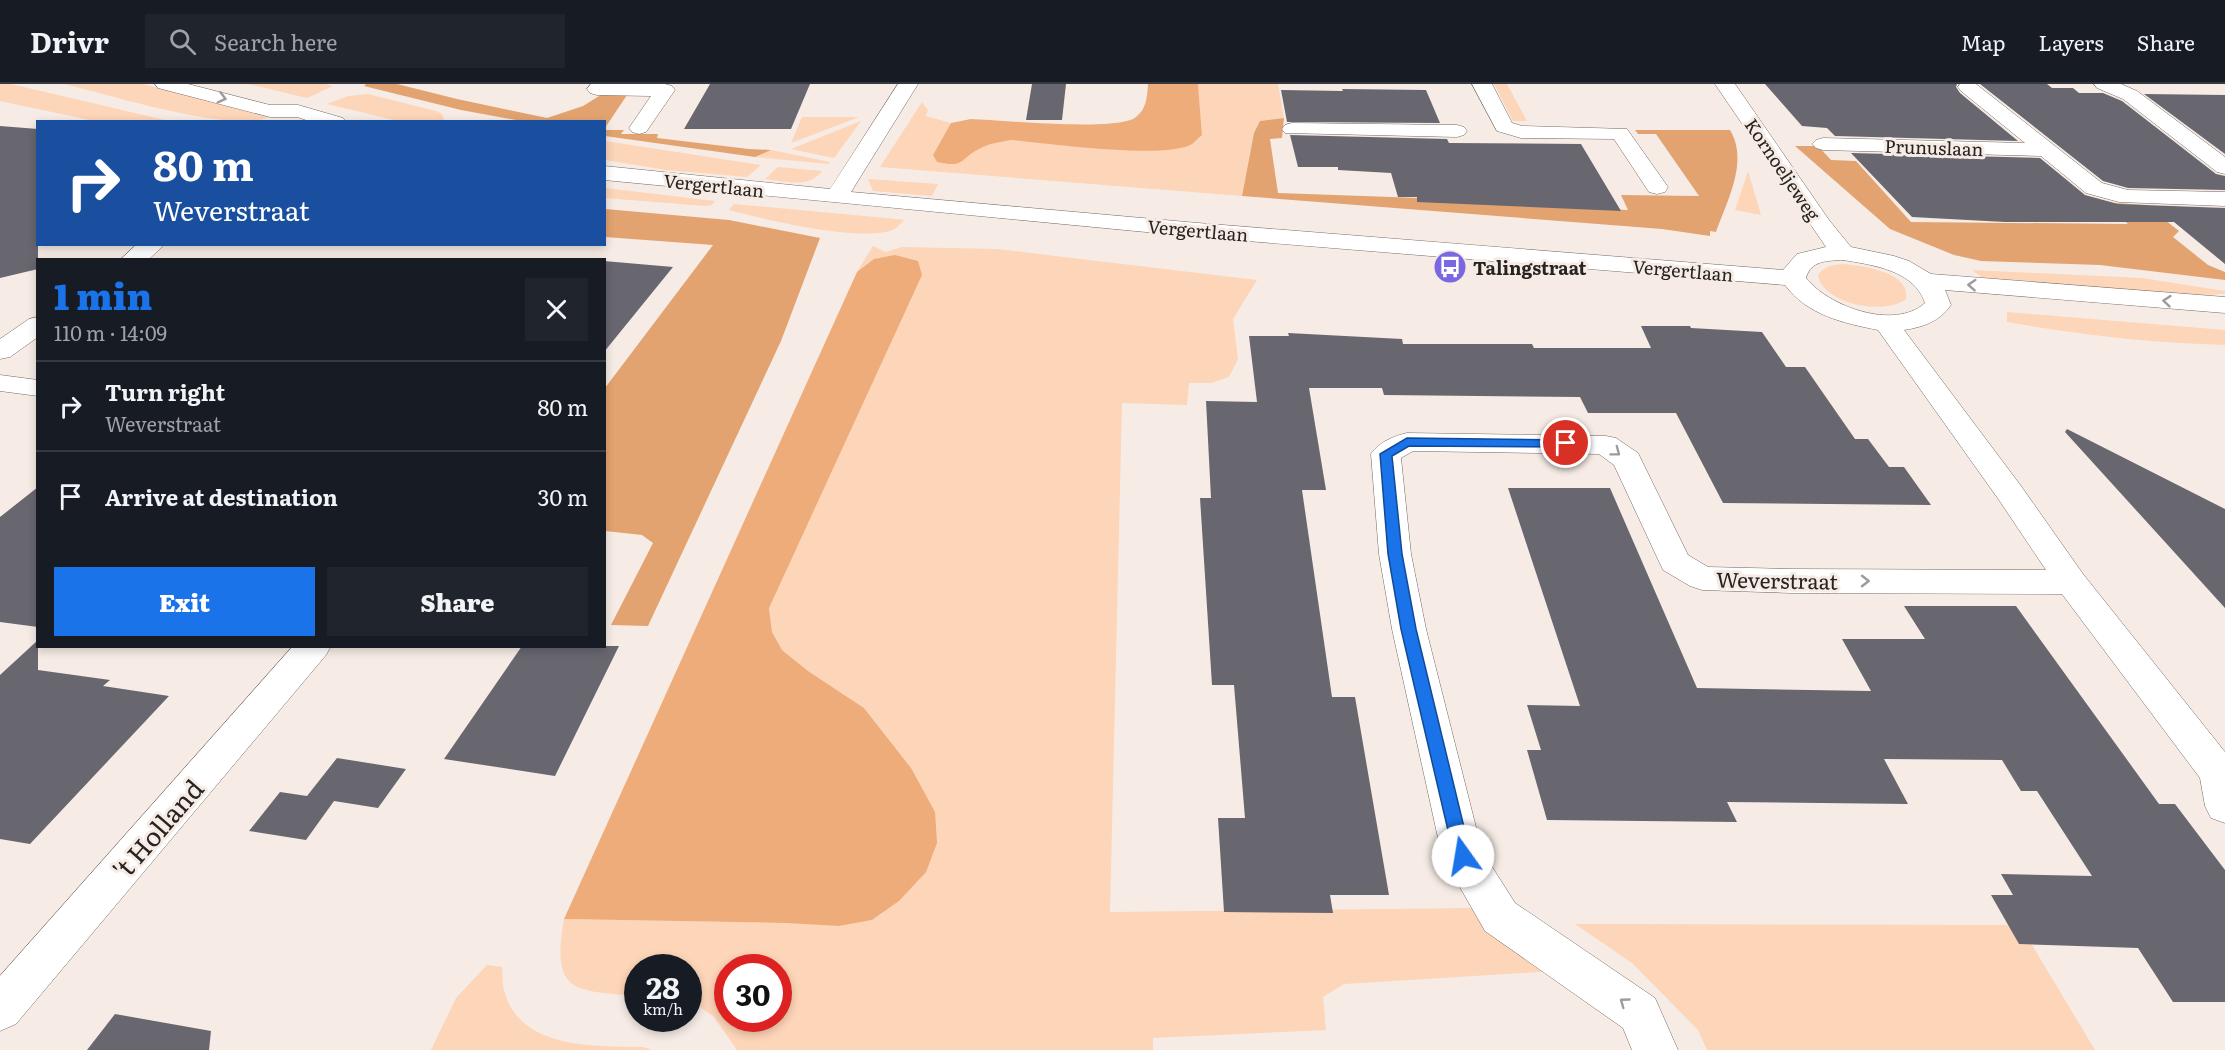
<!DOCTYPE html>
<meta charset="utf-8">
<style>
:root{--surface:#171b24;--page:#20242c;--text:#f1f3f6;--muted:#9ea1a6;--line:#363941;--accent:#1a73e8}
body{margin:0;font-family:Literata,serif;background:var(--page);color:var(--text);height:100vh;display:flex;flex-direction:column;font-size:22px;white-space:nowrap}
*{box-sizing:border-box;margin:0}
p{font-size:20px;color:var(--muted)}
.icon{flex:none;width:33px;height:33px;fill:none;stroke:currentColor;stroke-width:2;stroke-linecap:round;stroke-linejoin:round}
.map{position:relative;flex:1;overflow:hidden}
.drawer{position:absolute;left:36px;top:174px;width:570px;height:390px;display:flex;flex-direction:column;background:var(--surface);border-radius:0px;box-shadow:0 3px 9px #0003}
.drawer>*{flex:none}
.top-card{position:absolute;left:36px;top:36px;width:570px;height:126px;border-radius:0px;box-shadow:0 3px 9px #0003;background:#1a4fa0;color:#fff;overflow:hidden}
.speed{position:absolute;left:624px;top:870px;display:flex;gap:12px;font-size:30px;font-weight:700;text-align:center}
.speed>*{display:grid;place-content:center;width:78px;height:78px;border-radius:50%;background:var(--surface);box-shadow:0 3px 9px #0003;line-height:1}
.speed small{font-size:15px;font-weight:400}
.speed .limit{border:9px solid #d22;background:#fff;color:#111}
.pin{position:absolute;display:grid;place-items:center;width:51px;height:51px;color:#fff;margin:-26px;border:3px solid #fff;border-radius:50%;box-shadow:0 2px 6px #0007}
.me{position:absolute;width:66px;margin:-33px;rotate:347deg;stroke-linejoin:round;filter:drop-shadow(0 0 4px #0008)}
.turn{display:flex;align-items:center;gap:21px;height:126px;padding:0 18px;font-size:27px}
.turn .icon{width:78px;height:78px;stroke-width:2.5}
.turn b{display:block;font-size:42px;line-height:51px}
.round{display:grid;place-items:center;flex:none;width:63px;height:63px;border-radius:0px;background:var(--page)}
.overview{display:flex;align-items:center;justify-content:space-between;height:102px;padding:0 18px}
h1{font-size:36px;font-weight:800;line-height:45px;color:var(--accent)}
.button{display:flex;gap:12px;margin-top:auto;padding:12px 18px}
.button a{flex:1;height:69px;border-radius:0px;background:var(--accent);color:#fff;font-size:24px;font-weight:800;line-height:69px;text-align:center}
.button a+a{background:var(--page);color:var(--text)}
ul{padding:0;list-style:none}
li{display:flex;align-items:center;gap:18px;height:90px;padding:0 18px;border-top:2px solid var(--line)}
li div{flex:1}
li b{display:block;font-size:22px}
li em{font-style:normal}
header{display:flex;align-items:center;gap:36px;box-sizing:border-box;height:84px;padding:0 30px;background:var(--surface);border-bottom:2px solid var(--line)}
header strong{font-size:28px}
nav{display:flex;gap:33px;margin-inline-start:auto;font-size:21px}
.search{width:420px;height:54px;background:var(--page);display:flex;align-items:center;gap:15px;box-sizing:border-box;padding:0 21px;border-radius:0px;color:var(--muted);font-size:22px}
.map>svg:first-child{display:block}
.green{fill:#fdd5b8;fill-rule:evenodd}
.forest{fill:#e3a370}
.water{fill:#eeac7a}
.building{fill:#686770}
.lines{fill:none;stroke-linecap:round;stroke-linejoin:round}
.minor-casing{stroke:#736a64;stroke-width:1}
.minor{fill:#fff;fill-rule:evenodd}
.oneway{stroke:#9d9c9b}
.route{fill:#1a73e8;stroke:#114b97;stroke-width:1.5}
.labels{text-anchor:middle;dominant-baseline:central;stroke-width:6;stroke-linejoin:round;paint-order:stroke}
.far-street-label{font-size:18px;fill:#262320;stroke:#f6ece5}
.far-poi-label{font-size:18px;font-weight:bold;fill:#262320;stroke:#f6ece5;text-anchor:start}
.street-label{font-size:21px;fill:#262320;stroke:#f6ece5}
.near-street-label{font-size:26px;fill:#262320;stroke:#f6ece5}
</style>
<header>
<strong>Drivr</strong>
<div class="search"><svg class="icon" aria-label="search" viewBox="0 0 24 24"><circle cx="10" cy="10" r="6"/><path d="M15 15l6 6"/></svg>Search here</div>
<nav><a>Map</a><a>Layers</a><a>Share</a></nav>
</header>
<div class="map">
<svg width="2225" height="966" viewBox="0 0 2225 966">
<rect width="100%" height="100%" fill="#f6ece5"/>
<path class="green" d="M0 0H11L169 37H94L0 17Z
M64 0H143L269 33C235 50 106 10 64 0Z
M249 0H325L333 2 307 14Z
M1198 0H1278L1284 34 1261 37 1254 49 1242 112 880 83 922 18 928 26 926 32 951 39 933 71 937 78C964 84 969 66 991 59 998 57 1005 57 1011 56L1132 66 1202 50Z
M1494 0H1507L1527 37H1513Z
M368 10 436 27 442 30 444 35 442 38 398 37 327 20 348 12Z
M802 33H859L791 59Z
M861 37 834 74 791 65Z
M605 57 761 81 747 93 666 86 605 76Z
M771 66 830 78 829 80 755 73Z
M778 83 822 87C809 105 784 97 765 95Z
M1748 87 1761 131 1735 126Z
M868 95 938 100 932 112 873 107Z
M605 104 715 117 712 121 705 122 605 114Z
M734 120 886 134 904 136C899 142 894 147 885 148 847 155 767 136 729 126Z
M873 162 886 168 902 163 997 165 1257 196 1233 235 1238 275 1229 293 1211 299H1189L1187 321 1122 319 1110 828 1477 824 1555 887 1344 900 1323 913 1326 946 1153 954V966H737L714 933 689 915 688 884H638L637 912C574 906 551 910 564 835L785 839 839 842 872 836 899 817 911 684 864 624 808 587 782 566 772 548 769 524 880 173 857 188ZM728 884H778V934H728Z
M1842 180C1861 181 1911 188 1906 215 1885 232 1822 220 1818 191 1824 182 1832 181 1842 180Z
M1972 186 2142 194 2225 207V210L2197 211 1988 198Z
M2007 228 2225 246V261C2151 259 2080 251 2007 238Z
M1575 840 2020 841 2095 966H1707L1698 946 1632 879Z
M487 881 502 883C503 890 502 899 504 906 519 966 595 962 643 963L652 966H431L456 914Z"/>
<path class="forest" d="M366 0H397L457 15 547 34 583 22 604 9 627 11 605 44 604 38 521 37 461 26 364 2Z
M1284 34 1282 54 1270 55 1278 109 1420 114 1422 117 1628 126 1621 111 1699 112 1656 50H1638L1635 46H1730C1749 77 1727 117 1716 148L1710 147V152L1662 145 1242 112 1254 49 1260 37Z
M605 46H624L621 50H658L657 54 749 65 771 66 755 73 605 52Z
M1795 62H1818L1831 76 1856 77 1911 138 2128 140 2101 118 2146 121 2179 147 2173 153 2208 181 2225 188V196L2100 181 1981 177 1954 171 1890 145Z
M605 125 729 136 820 154 781 257 648 542 611 541 653 459 642 451 605 447V304L713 161 605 153Z"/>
<path class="water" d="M1148 0H1198L1202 51C1199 53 1195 58 1192 60 1165 76 1047 59 1011 56 1000 58 990 59 979 65 958 76 965 84 937 78L933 71 951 39 971 35C999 36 1119 48 1136 33 1147 24 1147 13 1148 0Z
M895 171 918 177 922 191 769 524 772 548 782 566 808 587 864 624 911 684 935 728 937 759 926 788 899 817 872 836 839 842 785 839 564 835 857 188 874 175Z"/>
<path class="building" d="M710 0H810L791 45H684Z
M1032 0H1066L1062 36H1026Z
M1765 0H1957L1956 3 1960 9 2018 57 1835 52 1827 44 1802 42Z
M1980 0H2047L2052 4H2073L2079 9H2103L2122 17 2216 90 2225 92V106L2128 104 2103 97Z
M1342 5 1426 6 1440 39 1287 38 1281 6 1343 7Z
M2144 10 2225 11V70Z
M0 42 38 45V185L0 194Z
M1290 51 1447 55 1449 59 1581 60 1621 127 1417 118V113H1398L1391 89 1338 86V83H1298Z
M1851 69 2040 74 2085 111 2118 120 2225 124V180L2174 138H2005L1912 133Z
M604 177 673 183 604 268Z
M1641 242H1690L1691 244 1762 248 1786 283H1805L1855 355H1868L1889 383H1904L1931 421 1723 419 1676 329H1588L1580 313 1384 311 1382 304H1309L1326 406H1302L1332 613H1355L1389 811H1330L1333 829 1224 828 1218 734H1245L1234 601H1212L1200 414H1211L1206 317 1257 318 1249 252H1289L1288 249 1402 255 1403 260H1532L1534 264H1651Z
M2067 345 2225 425V524L2065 348Z
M38 403V543L0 538V433Z
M1508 404H1610L1697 604 1871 607 1842 555H1925L1904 522H2016L2159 720H2175L2225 786V918H2173L2138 864 2019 860 1991 811H2013L2001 790 2092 792 2037 707H2021L2002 676 1884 675 1908 720 1727 718 1737 738 1547 736 1527 666H1541L1527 621 1580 622Z
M38 556V586L110 596 103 602 169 612 30 760 0 755V591Z
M522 562H619L555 692 444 675Z
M337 674 406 685 378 724 334 717 306 756 249 747 280 708 307 712Z
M115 930 211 947 209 966H87Z"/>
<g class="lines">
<g class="minor-casing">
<path id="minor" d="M155 0H188L270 21H298L343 34 346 38H312L297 33H270L158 4Z
M591 0H665L672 2 675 6 646 48 639 50 632 48 629 44 651 12 597 11 590 9 587 5Z
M898 0H918L851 108 1198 139 1783 186 1797 170 1826 163 1715 0H1735L1829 136 1851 163 1894 172 1909 177 1931 190 2225 213V229L1945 206 1951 221C1940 237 1924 243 1904 246L2021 402 2083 490 2225 668V739L2211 734 2205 722 2200 694 2062 510 1792 509 1702 506 1690 502 1663 486 1614 381 1599 370 1413 367 1401 374 1411 470 1426 545 1482 767 1515 819 1655 914 1678 966H1632L1623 944 1485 847 1442 772 1392 545 1379 470 1371 370C1379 358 1394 352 1407 349L1606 352 1616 354 1638 369 1688 471 1708 483 1792 485 2046 486 1999 416 1878 246C1843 239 1807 231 1785 201L1198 153 604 96V82L830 105ZM1843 176C1873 181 1914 186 1925 219 1894 247 1828 222 1806 194 1811 176 1827 177 1843 176Z
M1472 0H1492L1512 39 1522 42 1627 45 1668 103 1665 108 1657 110 1649 108 1614 55 1521 54 1497 47Z
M1960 0H1976L2102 99 2128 106 2225 108V122L2119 118 2086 109 2041 72 1823 66 1816 64 1812 60 1816 56 1823 54 2025 59 1961 7 1958 3Z
M2094 0H2121L2137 7 2225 73V90L2217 88 2123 15 2097 4Z
M1292 39 1457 41 1464 43 1467 47 1464 51 1457 53 1285 49 1282 45 1285 41Z
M137 160H165L148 176H120Z
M38 233V253L10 273 0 275V255L29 235Z
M0 291 38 296V312L0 307Z
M293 562H331L326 571 16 940 0 947V892Z"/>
</g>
<use href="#minor" class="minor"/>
</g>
<defs><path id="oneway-chevron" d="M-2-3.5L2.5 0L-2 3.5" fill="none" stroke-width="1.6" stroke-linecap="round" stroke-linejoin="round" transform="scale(1.5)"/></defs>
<g class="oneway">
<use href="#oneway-chevron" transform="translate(222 14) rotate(15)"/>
<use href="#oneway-chevron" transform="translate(1972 201) rotate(-176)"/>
<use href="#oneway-chevron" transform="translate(2167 217) rotate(-175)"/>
<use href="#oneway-chevron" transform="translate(1616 368) rotate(37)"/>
<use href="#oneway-chevron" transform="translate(1865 497)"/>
<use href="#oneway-chevron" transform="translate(1624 918) rotate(-144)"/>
</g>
<path class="route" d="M1407 354 1566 356 1572 359 1566 363 1409 362 1392 372 1402 470 1416 545 1471 772 1469 777 1463 780 1457 777 1454 772 1401 545 1388 470 1380 370Z"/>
<defs>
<g id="bus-disc" transform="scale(1.725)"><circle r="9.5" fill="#7a68e3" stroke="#f6ece5"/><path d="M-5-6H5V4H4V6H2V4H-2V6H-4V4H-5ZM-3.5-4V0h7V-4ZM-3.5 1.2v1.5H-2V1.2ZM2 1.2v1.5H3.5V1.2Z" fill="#fff"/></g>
</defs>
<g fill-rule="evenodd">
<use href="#bus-disc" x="1450" y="183"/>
</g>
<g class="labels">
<g class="far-street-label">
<text transform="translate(1934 63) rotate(2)">Prunuslaan</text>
<text transform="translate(1783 85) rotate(56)">Kornoeljeweg</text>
<text transform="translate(714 101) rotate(6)">Vergertlaan</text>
<text transform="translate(1198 146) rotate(5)">Vergertlaan</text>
<text transform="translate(1683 186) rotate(5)">Vergertlaan</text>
</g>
<g class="far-poi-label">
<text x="1473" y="183">Talingstraat</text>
</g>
<g class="street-label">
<text transform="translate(1777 495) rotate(1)">Weverstraat</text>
</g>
<g class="near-street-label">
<text transform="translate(157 744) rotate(-49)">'t Holland</text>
</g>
</g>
</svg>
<div class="speed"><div>28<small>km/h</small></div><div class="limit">30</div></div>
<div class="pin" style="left:1566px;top:359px;background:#d93025"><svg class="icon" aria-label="arrive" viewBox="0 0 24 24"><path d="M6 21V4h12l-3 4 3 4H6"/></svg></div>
<svg class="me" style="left:1463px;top:772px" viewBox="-20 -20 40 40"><circle r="19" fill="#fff"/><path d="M0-13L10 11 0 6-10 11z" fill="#1a73e8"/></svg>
<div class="top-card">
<div class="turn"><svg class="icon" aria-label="right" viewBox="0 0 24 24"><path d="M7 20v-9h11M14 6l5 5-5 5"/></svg><div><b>80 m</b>Weverstraat</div></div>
</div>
<section class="drawer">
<div class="overview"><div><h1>1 min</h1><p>110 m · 14:09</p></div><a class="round"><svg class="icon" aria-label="close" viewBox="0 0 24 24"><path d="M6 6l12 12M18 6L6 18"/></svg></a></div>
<ul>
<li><svg class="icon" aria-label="right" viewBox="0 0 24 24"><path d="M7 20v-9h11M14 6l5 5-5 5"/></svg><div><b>Turn right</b><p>Weverstraat</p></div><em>80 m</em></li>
<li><svg class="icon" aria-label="arrive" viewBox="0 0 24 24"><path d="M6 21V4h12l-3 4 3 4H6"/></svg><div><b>Arrive at destination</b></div><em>30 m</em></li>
</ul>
<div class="button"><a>Exit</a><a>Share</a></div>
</section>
</div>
